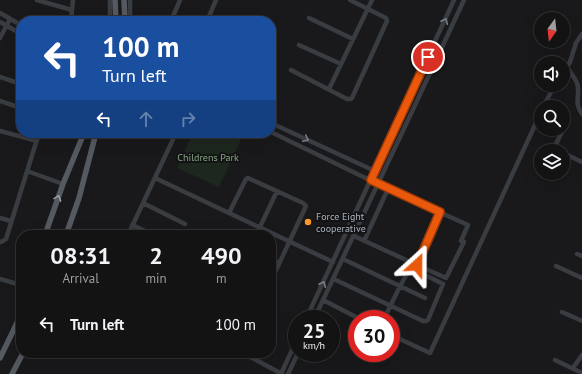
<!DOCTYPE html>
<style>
:root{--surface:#131314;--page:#202022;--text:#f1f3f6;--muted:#9d9ea0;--line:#323234}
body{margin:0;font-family:"PT Sans",sans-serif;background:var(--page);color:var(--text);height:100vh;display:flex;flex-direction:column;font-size:15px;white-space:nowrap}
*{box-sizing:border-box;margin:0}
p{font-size:13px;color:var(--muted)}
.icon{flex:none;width:22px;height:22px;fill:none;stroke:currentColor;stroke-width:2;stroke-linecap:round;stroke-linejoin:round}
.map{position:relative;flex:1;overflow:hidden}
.drawer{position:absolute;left:16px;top:230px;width:260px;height:128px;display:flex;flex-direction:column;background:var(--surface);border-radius:16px;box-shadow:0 4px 16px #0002,0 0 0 1px var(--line)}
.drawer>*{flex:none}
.top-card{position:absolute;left:16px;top:16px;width:260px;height:122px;border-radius:16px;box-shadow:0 4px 16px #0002,0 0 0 1px var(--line);background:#1a4fa0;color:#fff;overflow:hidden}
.needle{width:26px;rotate:195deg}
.fabs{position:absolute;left:534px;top:12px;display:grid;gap:8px}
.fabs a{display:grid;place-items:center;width:36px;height:36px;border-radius:50%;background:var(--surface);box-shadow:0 4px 16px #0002,0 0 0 1px var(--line);font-size:20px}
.speed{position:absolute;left:288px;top:310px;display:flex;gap:8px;font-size:20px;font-weight:700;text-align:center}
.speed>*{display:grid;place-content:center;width:52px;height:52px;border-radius:50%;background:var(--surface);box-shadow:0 4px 16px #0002,0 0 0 1px var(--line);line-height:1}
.speed small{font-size:10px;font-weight:400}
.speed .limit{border:6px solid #d22;background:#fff;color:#111}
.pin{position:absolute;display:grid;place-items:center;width:34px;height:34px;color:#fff;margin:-17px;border:2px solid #fff;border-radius:50%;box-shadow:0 1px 4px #0007}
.me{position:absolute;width:44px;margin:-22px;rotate:24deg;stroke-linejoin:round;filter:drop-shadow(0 0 3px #0008)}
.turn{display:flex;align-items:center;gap:14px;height:84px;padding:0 20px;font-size:18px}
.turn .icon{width:52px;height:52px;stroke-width:2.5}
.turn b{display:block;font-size:28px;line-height:34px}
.lanes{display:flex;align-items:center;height:38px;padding:0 20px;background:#0003;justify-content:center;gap:20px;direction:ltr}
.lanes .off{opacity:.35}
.eta{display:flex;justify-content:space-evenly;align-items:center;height:68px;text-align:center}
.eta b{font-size:24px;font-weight:700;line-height:28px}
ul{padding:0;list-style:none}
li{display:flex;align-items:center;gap:12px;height:52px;padding:0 20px}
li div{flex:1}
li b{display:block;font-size:15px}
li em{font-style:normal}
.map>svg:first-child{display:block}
.green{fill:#1e271e}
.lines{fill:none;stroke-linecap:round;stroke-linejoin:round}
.minor{stroke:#393c41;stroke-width:4.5}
.major{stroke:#555960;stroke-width:5.5}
.oneway{stroke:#777d85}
.oneway2{stroke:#99a0aa}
.route-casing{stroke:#983908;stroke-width:10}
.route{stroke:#ea580c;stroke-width:7}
.poi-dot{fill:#ff972d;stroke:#141416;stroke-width:1.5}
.labels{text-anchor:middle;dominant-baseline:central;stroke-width:4;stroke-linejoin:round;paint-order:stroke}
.park-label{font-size:10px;fill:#84a880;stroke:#141416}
.poi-label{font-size:10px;fill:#aab2bc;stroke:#141416;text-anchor:start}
</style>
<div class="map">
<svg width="582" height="374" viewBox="0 0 582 374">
<rect width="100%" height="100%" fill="#19191b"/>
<path class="green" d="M193 133H244L219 187 177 168Z"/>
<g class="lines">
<path class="minor" d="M37 0 72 10
M130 0V21
M0 13 21 25
M309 18 353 39
M71 21 73 0
M110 21V0
M171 21 180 0
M207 21 216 0
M0 22 21 34
M0 38 10 19
M299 45 341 64
M567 67C570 72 575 78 577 83 581 96 573 102 582 114
M291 70 347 99H351L352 98 387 21 386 18 350 0
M563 73 570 62 576 43 582 34
M0 77 21 84
M329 89 372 0
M0 101 21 108
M543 107 550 94 555 85
M271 123 377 172
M0 131 37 141
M271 132 388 189 468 225 461 241 464 242 446 278 417 265 440 213
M218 135 220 133
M560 151 554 148 567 122
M563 153 582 162
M27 171 63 184
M155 178 333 262
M143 203 185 224
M229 213 246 179 248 178 303 203 306 206 271 281
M0 218 11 221
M132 225 154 235
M260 227 277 191
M216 232 222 235
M128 235 176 133
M354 236 417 265
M364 241 388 189
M0 242 3 241 6 239 39 133
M577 254 582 256
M271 259 279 263
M343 259 425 298
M556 266 582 278
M0 279 21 285
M334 279 340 282 423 321H426L428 320 443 284 413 269C412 269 411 270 410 270 405 274 388 311 384 319
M323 300 360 319
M562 312 582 321
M306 319 454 0
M314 319 409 118 464 0
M391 335 430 353 541 112
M243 353 282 374
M555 360 582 373
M573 368 582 355
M281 374 297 339
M288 374 298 353"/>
<path class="major" d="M115 0 116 21
M124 0 125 21
M45 235 63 184 84 133
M66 235 79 198 96 133
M0 358 15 327 21 313
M12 374 23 353"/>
</g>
<defs><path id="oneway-chevron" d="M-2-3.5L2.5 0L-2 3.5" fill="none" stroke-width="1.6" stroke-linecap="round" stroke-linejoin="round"/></defs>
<g class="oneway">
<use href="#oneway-chevron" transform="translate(445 21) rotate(-65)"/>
<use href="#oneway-chevron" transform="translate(306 139) rotate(25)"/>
<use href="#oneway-chevron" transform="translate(323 284) rotate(-65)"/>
</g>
<use class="oneway2" href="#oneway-chevron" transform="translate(58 198) rotate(-70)"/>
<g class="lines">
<g class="route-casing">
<path id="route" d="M417 265 440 212 371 180 428 57"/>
</g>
<use href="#route" class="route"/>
</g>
<circle class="poi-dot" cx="308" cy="222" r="4"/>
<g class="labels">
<g class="park-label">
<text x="208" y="157">Childrens Park</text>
</g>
<g class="poi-label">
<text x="316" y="216">Force Eight<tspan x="316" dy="12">cooperative</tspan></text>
</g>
</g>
</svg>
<div class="fabs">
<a><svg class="needle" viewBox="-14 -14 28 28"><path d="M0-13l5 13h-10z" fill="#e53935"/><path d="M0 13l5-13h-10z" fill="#9d9ea0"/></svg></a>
<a><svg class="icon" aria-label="sound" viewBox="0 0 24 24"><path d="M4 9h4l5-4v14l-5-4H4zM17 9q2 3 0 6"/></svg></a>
<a><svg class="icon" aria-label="search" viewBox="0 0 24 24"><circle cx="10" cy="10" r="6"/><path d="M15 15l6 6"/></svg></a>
<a><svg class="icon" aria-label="layers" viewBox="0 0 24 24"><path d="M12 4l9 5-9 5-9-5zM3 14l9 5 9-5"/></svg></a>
</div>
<div class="speed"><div>25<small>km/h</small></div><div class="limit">30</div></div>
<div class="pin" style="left:428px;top:57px;background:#d93025"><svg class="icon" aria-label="arrive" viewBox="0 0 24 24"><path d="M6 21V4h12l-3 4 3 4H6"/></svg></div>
<svg class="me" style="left:417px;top:265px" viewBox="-20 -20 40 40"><path d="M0-17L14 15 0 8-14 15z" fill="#ea580c" stroke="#fff" stroke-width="4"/></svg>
<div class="top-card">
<div class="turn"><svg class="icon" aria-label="left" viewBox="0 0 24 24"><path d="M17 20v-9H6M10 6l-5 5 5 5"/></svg><div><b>100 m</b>Turn left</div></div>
<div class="lanes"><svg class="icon" aria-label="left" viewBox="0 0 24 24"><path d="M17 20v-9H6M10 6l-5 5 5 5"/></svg><svg class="icon off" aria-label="ahead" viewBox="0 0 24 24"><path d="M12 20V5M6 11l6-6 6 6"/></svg><svg class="icon off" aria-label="right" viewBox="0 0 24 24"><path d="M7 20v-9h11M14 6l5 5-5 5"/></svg></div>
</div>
<section class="drawer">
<div class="eta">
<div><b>08:31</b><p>Arrival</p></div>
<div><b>2</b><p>min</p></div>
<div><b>490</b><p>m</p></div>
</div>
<ul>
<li><svg class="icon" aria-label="left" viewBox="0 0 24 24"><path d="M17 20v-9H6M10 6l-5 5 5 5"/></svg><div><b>Turn left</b></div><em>100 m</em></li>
</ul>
</section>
</div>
